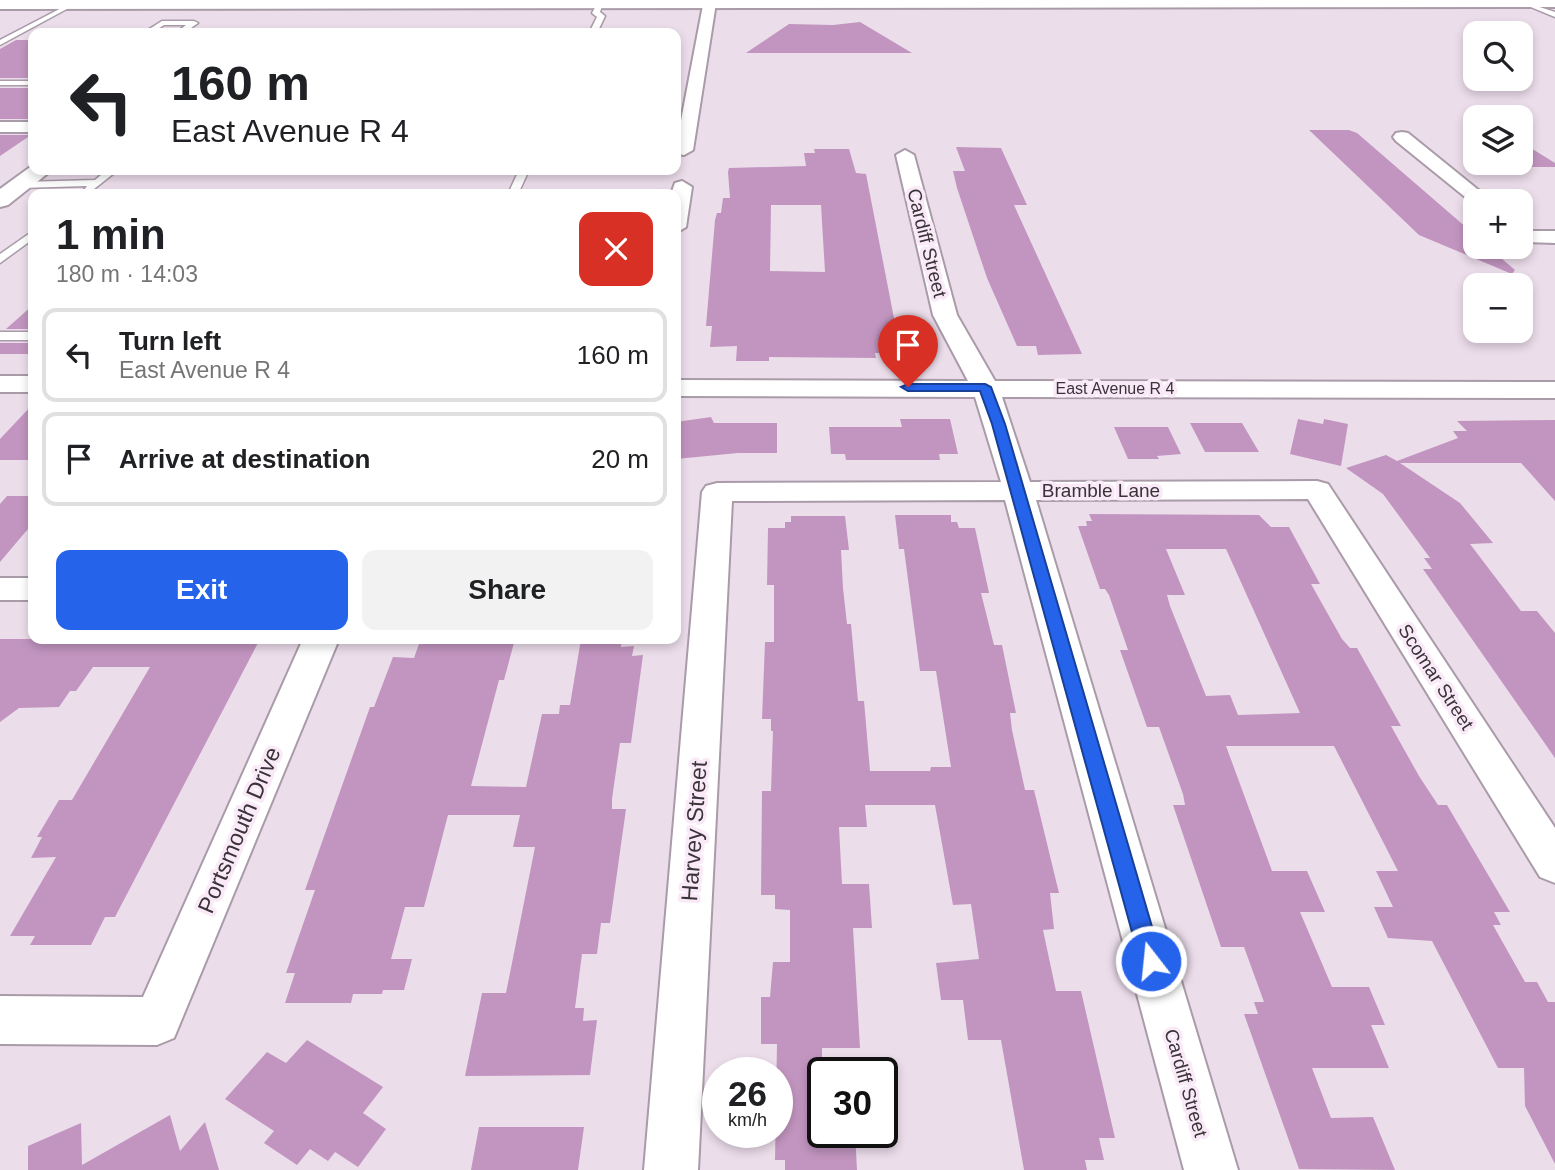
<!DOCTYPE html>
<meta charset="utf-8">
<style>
:root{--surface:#fff;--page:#f2f2f2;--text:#202124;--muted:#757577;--line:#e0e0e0;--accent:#2563eb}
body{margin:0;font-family:Arial,sans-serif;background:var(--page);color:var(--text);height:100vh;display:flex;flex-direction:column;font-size:26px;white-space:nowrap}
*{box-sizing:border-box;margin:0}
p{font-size:23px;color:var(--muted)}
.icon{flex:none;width:38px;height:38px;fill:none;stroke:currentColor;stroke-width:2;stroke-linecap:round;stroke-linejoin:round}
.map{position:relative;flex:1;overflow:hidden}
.panel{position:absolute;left:28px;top:189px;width:653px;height:455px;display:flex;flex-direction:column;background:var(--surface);border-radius:14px;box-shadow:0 4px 10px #0003}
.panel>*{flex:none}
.hud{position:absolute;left:28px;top:28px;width:653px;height:147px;border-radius:14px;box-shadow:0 4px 10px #0003;background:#fff;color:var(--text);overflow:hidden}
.controls{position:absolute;left:1463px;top:21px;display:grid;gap:14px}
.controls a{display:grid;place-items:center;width:70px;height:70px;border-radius:14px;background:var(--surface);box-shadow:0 4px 10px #0003;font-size:35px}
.speed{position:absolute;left:702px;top:1057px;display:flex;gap:14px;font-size:35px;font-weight:700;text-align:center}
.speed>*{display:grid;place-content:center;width:91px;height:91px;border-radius:50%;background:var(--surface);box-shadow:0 4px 10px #0003;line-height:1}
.speed small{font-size:18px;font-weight:400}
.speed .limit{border:4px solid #111;border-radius:10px;background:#fff;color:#111}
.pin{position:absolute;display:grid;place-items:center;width:60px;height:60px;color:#fff;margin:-72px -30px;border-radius:50% 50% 50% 0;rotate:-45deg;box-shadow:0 0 7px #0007}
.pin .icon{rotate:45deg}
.me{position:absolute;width:77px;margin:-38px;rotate:344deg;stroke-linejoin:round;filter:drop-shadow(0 0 5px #0008)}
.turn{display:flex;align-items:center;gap:24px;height:147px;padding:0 28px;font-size:32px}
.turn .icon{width:91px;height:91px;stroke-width:2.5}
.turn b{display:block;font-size:49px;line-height:60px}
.round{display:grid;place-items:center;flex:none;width:74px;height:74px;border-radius:14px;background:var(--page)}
.summary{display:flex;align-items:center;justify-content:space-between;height:119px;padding:0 28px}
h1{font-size:42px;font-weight:700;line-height:52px}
.action{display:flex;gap:14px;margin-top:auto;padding:14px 28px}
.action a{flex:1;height:80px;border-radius:14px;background:var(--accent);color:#fff;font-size:28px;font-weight:700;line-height:80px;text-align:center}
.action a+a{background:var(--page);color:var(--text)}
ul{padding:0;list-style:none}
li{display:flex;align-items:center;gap:21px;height:94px;margin:0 14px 10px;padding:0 14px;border:4px solid var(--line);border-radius:14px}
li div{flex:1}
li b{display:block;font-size:26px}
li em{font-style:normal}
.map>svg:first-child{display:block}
.building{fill:#c295c0;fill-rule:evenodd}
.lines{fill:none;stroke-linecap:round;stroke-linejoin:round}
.lane-casing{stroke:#a99ba8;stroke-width:3}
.street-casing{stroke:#a99ba8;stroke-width:4}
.secondary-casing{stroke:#a99ba8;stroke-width:4}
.lane{fill:#fff;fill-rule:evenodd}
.street{fill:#fff;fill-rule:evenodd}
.secondary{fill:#fff;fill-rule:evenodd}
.route{fill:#2563eb;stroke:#184099;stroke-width:2}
.labels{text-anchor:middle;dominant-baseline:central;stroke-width:7;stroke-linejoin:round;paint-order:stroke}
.far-street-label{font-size:16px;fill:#3a3439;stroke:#faeaf8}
.street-label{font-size:19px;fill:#3a3439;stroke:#faeaf8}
.near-street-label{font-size:23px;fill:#3a3439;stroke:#faeaf8}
</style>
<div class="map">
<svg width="1555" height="1170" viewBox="0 0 1555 1170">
<rect width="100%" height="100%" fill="#ecddeb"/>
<path class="building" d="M860 22 912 53H746L789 24 833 25Z
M16 40H33V78H0V49Z
M0 88H33V119H0Z
M1309 130H1349L1357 133 1475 235V247H1488L1515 270 1512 274 1419 235Z
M0 135H31L0 156Z
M1521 142 1555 163V167H1485L1479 163H1521Z
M956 147 1001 148 1027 205H1014L1082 354 1038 355 1036 346H1017L987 278 957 188 953 171H965Z
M814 149H849L856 173 866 174 899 344H878L879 353H875L876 358 769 357V361H736L737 346 710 347 712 326H706L715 220 717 213H721L723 198H730L728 172 729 168 806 166 804 153H815ZM771 205H821L825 272 770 271Z
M33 305V329H6Z
M0 343H33V354H0Z
M33 404V460H0V439Z
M711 417 714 423H777V453H738L676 459V422Z
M900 419H950L958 454H939L940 460H846L845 454H831L829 427H902Z
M1298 419 1323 424 1324 419 1348 424 1341 466 1290 454Z
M1555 420V501L1521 463H1400L1460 503 1493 543 1470 544 1521 611H1537L1555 633V758L1423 569H1432L1424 558H1430L1383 494 1346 468 1386 455 1397 461 1458 438 1453 431H1467L1457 421Z
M1190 423H1242L1259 452H1205Z
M1114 427H1168L1181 454 1157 456 1159 459H1128Z
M7 496H33V523L0 562V504Z
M1089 514 1259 515 1271 527H1289L1320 584H1311L1342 639 1350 648H1357L1401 726H1391L1419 776 1438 805H1447L1510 912H1494L1501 925H1493L1525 982H1537L1548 1002H1555V1164L1525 1106 1524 1068H1498L1432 941 1388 938 1374 907H1393L1376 871H1398L1334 746H1226L1272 871H1307L1325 912H1300L1332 987H1369L1385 1025H1371L1389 1068H1312L1331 1118 1373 1117 1395 1170 1299 1169 1244 1014H1258L1254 1002H1264L1244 947H1221L1173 805H1185L1183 794 1159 727H1147L1120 650H1128L1109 595 1105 589H1100L1078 526H1087L1086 521H1092ZM1166 549H1226L1300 713 1238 715 1230 695 1206 696 1170 606 1167 595H1185Z
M895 515H951V522H957L959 528H975L989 593H981L994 645H1002L1016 713H1010L1012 730 1025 790H1034L1059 893H1050L1054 929 1043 930 1056 991H1081L1115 1138H1099L1104 1160H1085L1087 1170H1024L1001 1040H968L963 1000H941L936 963 979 959 971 904 953 905 935 805H865L867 827H839L842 884H869L872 928H853L860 1048H822V1132H855L857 1170H785V1160H775L777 1044H761V997H770L773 962H790V910L775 909V895H761L762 791H771L773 731H771V719H762L765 642H774V585H767L768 528H785V522H791V516H845L849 550H841L843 588 847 624H851L858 701H864L870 771H930L931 767H951L936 671H920L904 549H899Z
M0 639H260L115 917H105L91 945H30L35 936H10L56 857 31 858 42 837H37L59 800H72L150 667H93L76 691H70L59 707 19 708 0 722Z
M461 639H515L504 680H499L471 786 526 787 542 714H559L560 705H570L581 639H622L621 647 634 646 632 656 643 655 631 743H620L612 799V809H626L610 923H601L597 954H582L575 1008H584L583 1021 597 1020 590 1075 465 1076 482 993H506L535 847H513L520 815H448L424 907H405L391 959H412L404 990H383L382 994H353L351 1003H285L295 973H286L315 890H305L370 707H374L393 657 414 658 419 644H463Z
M307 1040 383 1087 363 1113 386 1129 358 1167 335 1152 328 1161 310 1149 297 1165 264 1143 274 1131 225 1099 267 1052 286 1063Z
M170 1115 180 1151 205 1122 219 1170H28V1146L81 1123 82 1165Z
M479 1127H584L578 1170H471Z"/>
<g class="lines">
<g class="lane-casing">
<path id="lane" d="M1521 1 1555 12V17L1521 3Z
M598 2 603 3 600 12 605 16 597 33H589L597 17 592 13Z
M71 3 76 4 0 45V40Z
M162 21H194L198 23 184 33H176L186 25H164L152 33H143Z
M0 81H33V85H0Z
M107 170H118L89 193 84 190 87 186 21 188 16 185 21 182 95 180Z
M519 170H529L518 194H508Z
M33 231V239L0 263V254Z
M0 332H33V340H0Z"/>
</g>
<g class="street-casing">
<path id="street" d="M704 0 716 3 693 150 684 155 678 154 676 147Z
M0 122H33V132H0Z
M1402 132 1408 133 1492 201H1475V205L1396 141 1393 137 1396 133Z
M905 150 914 155 957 315 995 381 1555 382V398L1002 397 1030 482 1317 481 1328 484 1555 828V883L1540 877 1308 499 1036 500 1238 1170H1184L1005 500 732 501 698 1170H644L702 492 706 486 717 483 1001 482 975 397 676 396V380L968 381 933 315 896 155Z
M682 181 692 187 686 227 676 233V194H671L675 183Z
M1521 227 1531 231H1555V243L1521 242Z
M0 376H33V392H0Z
M0 578H33V600H0Z
M303 639H339L174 1038 157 1045 0 1044V996L143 997Z"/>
</g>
<g class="secondary-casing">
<path id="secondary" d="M0 0H1555V7L0 9Z
M33 165V170H52L8 205 0 207V189Z"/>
</g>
<use href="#lane" class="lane"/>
<use href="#street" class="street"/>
<use href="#secondary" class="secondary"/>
</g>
<path class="route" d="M985 384 991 387 1005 424 1162 961 1159 968 1151 971 1143 968 1140 961 992 424 980 391H908L901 387 908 384Z"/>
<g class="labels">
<g class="far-street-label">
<text x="1115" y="388">East Avenue R 4</text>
</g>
<g class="street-label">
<text transform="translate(927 243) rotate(76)">Cardiff Street</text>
<text x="1101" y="490">Bramble Lane</text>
<text transform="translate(1436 677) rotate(57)">Scomar Street</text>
<text transform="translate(1186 1083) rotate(74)">Cardiff Street</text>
</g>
<g class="near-street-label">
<text transform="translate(239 830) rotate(-67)">Portsmouth Drive</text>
<text transform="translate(694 831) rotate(-86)">Harvey Street</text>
</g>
</g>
</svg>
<div class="controls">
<a><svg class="icon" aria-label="search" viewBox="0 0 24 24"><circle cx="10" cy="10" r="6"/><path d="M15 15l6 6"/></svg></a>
<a><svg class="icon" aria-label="layers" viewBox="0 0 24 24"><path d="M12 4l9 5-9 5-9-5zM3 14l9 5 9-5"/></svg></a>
<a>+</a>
<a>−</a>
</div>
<div class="speed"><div>26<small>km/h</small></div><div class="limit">30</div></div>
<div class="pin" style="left:908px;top:387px;background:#d93025"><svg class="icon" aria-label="arrive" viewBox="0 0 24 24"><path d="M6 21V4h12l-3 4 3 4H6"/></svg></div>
<svg class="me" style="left:1151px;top:961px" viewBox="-20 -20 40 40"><circle r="17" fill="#2563eb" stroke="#fff" stroke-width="3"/><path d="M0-11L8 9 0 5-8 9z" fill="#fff"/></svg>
<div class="hud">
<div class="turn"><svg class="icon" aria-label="left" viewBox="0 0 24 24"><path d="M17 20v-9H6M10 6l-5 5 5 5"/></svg><div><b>160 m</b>East Avenue R 4</div></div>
</div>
<section class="panel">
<div class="summary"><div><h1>1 min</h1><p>180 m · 14:03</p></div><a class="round" style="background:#d93025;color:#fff"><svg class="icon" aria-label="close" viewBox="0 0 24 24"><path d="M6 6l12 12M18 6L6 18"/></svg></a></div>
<ul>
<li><svg class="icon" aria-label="left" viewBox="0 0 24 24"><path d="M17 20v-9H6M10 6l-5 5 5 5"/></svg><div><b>Turn left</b><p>East Avenue R 4</p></div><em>160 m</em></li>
<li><svg class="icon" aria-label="arrive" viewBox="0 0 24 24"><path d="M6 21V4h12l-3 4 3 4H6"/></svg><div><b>Arrive at destination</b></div><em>20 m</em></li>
</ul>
<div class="action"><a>Exit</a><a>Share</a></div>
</section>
</div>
